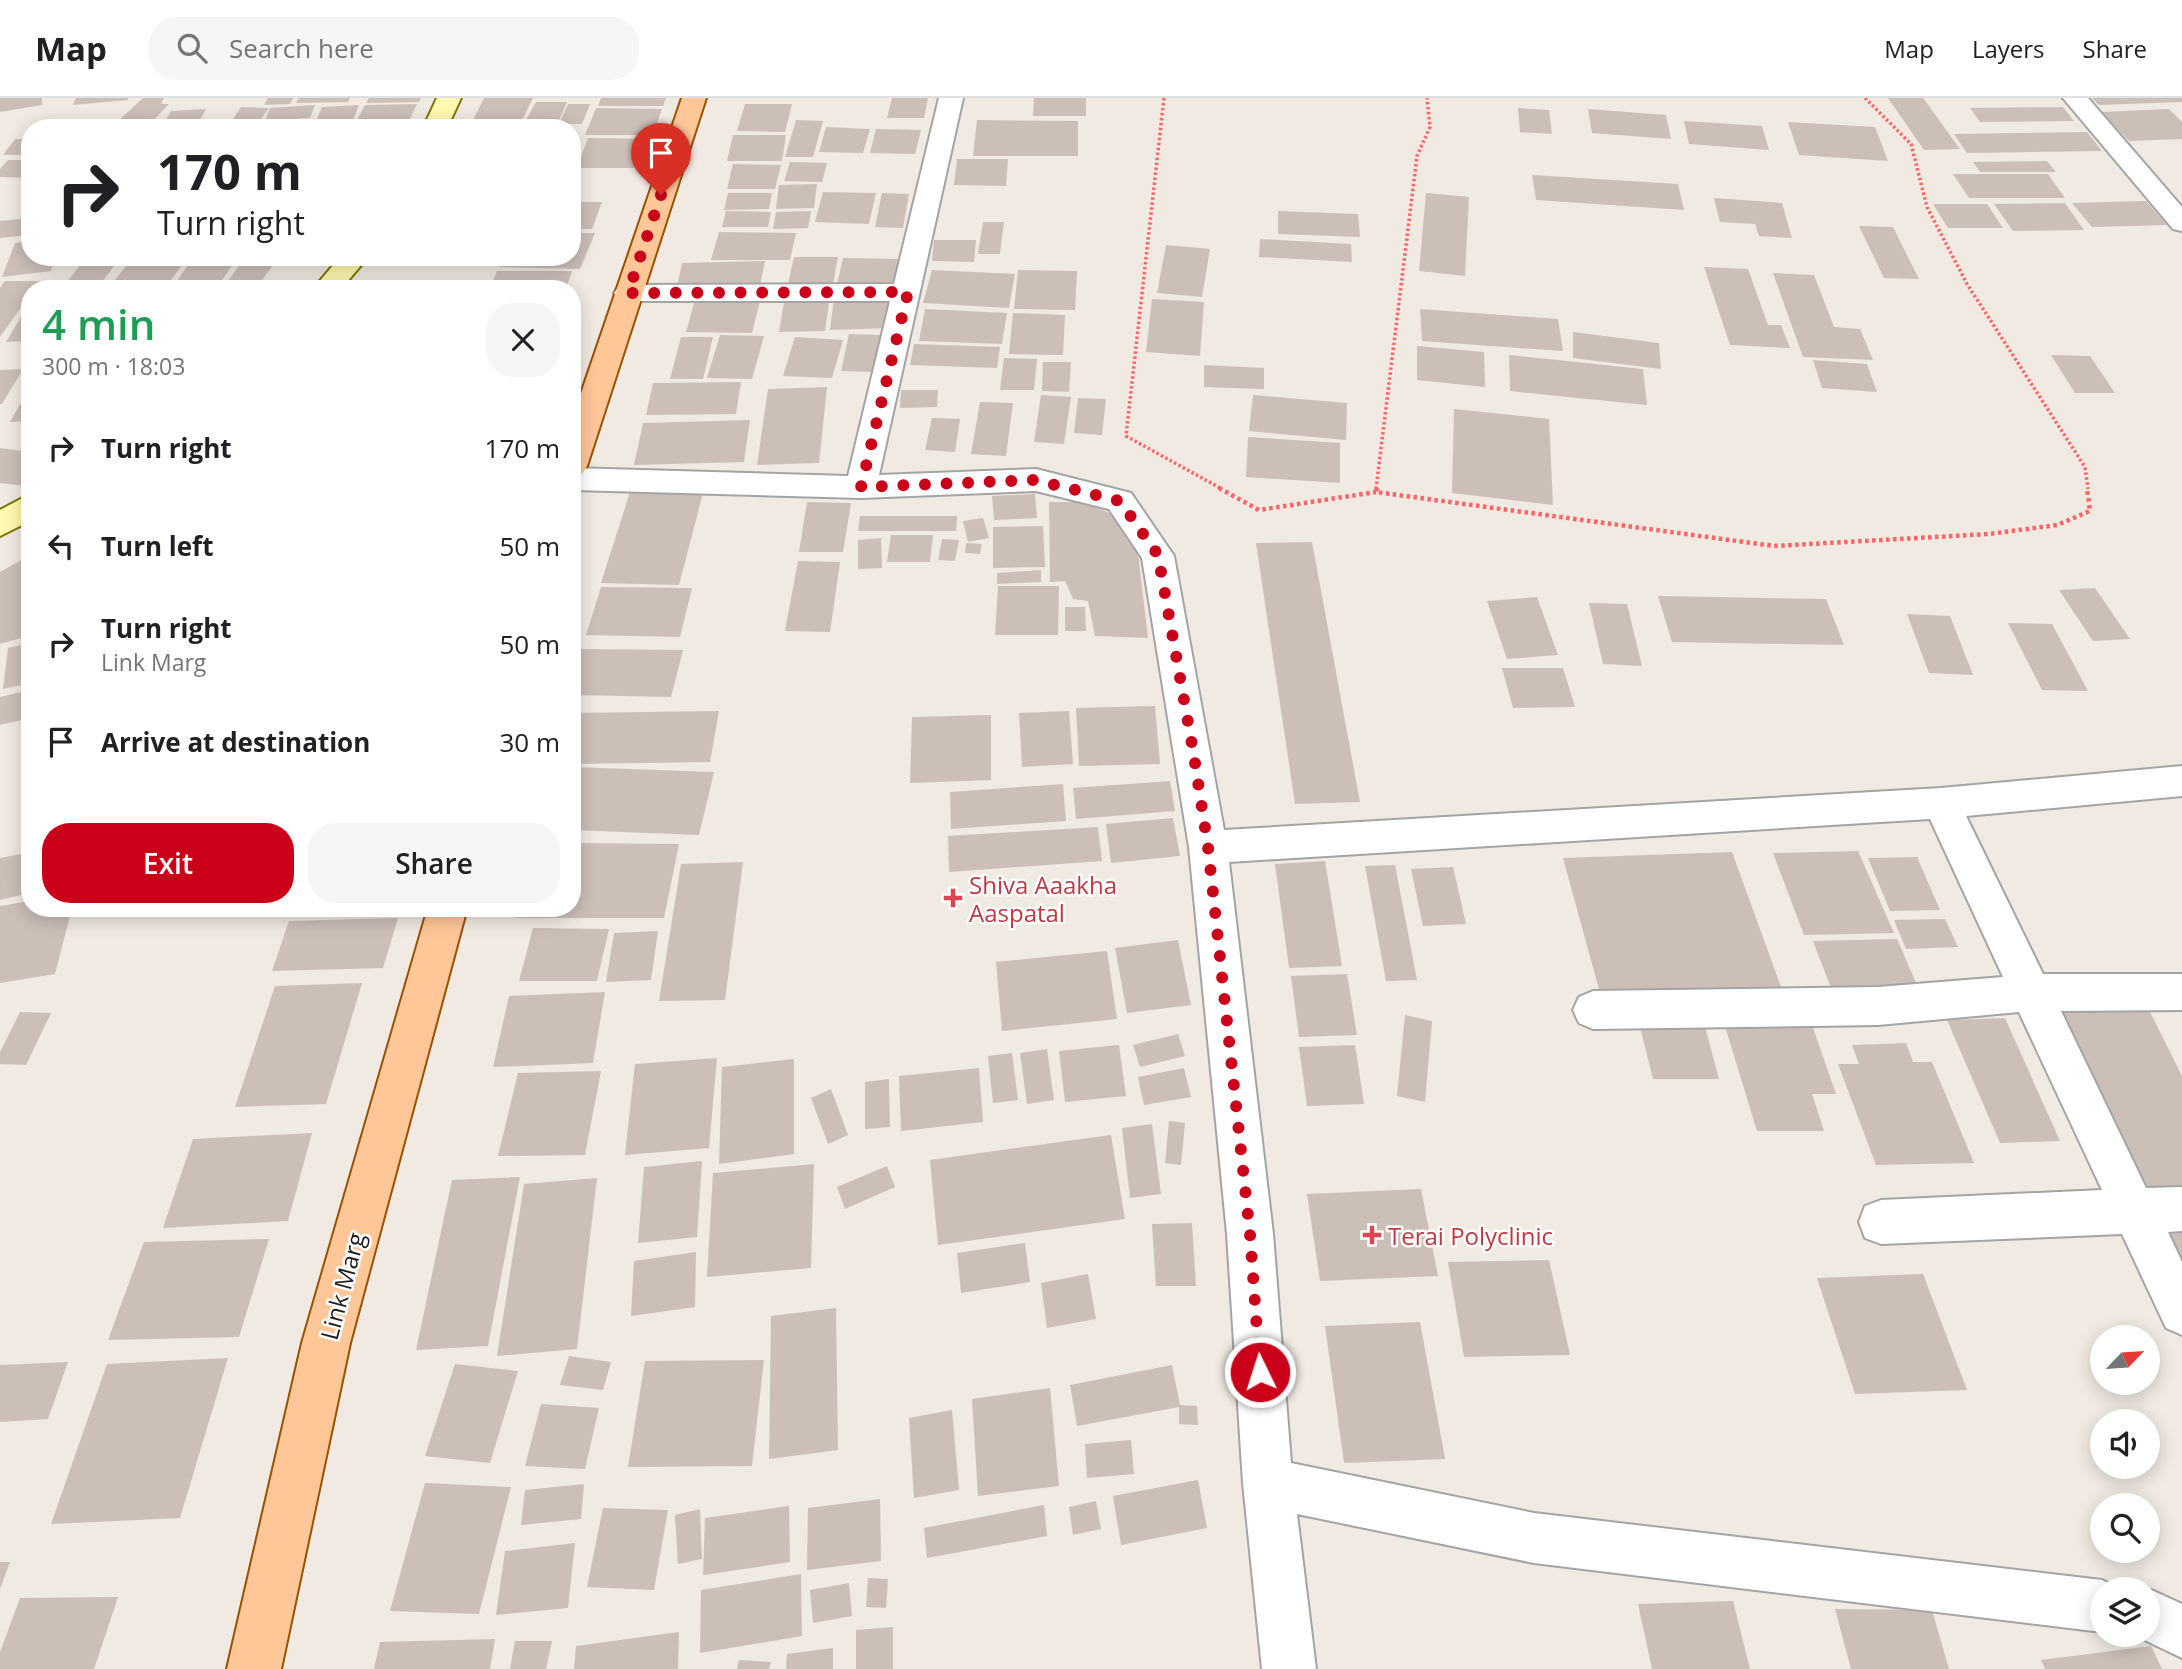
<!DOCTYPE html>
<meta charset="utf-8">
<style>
:root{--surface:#fff;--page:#f6f6f6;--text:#202124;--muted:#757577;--line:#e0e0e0;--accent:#cb0019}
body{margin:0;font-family:"Open Sans",sans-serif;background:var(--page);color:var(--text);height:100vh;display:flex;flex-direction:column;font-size:26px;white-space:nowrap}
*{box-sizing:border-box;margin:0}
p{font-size:23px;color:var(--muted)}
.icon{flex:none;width:38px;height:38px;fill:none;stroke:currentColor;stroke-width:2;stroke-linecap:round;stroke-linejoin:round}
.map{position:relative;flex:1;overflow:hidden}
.panel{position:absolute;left:21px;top:182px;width:560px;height:637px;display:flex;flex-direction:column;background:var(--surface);border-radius:28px;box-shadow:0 4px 18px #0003}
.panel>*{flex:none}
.hud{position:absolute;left:21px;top:21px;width:560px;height:147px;border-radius:28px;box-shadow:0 4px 18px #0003;background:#fff;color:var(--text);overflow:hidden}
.needle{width:46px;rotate:65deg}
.buttons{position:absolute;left:2090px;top:1227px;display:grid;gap:14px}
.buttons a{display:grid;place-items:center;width:70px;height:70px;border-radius:50%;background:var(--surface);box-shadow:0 4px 18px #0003;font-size:35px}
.pin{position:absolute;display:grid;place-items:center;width:60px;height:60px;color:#fff;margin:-72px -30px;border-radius:50% 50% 50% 0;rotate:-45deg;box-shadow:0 0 7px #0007}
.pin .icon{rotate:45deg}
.me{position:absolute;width:77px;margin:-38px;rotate:356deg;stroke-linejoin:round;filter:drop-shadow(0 0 5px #0008)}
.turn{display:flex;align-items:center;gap:24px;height:147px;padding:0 21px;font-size:32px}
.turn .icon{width:91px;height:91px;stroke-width:2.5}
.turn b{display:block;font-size:49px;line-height:60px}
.round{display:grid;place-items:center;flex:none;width:74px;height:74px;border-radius:28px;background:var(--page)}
.headline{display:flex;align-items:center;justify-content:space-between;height:119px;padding:0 21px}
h1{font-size:42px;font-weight:600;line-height:52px;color:#1e9e55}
.action{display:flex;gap:14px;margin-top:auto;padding:14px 21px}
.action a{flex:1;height:80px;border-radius:28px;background:var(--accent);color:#fff;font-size:28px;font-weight:600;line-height:80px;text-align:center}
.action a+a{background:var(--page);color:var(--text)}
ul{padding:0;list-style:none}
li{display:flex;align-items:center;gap:21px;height:98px;padding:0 21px}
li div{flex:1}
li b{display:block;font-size:26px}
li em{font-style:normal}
header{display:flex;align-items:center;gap:42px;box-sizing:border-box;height:98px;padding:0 35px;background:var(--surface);border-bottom:2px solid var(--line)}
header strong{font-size:33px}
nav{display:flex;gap:38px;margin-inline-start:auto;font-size:24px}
.search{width:490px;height:63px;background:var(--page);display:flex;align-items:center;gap:18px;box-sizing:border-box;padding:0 24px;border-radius:28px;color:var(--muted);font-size:26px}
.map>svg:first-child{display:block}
.building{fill:#ccbfb8}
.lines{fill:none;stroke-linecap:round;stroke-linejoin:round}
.street-casing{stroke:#a4a4a4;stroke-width:4}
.secondary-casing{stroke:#797700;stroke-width:4}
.primary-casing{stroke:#975200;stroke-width:4}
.path-far1{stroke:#ff6467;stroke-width:3.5;stroke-dasharray:2.5 2.5;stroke-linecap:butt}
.path{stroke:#ff6467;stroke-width:4.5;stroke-dasharray:3.5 3.5;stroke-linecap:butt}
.street{fill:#fff;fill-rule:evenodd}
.secondary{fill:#fff9b1;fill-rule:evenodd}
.primary{fill:#ffc698;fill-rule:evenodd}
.route{stroke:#cb0019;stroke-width:12;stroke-dasharray:0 21.6}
.health-dot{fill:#e0444e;stroke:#fff;stroke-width:2.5}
.labels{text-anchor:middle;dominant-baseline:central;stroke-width:5;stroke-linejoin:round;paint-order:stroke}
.health-label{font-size:24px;fill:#be3a42;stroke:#fff;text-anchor:start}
.street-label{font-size:24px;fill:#1d1d1d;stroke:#fff}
</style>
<header>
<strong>Map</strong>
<div class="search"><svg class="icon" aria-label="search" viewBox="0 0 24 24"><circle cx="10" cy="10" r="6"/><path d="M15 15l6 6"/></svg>Search here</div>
<nav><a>Map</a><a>Layers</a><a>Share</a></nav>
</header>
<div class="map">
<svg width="2182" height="1571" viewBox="0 0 2182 1571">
<rect width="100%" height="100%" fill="#f0eae2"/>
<path class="building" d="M0 0H42V7L0 14Z
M76 0H128V2L73 7Z
M143 0H164L161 6H169L152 24 118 23Z
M268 0H293L290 6 264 7Z
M299 0H350L348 4 296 5Z
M369 0H421L419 4 366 5Z
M484 0H533L518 30H469Z
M601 0H666L663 8H598Z
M892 0H928L924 20H887Z
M1034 0H1086V18H1033Z
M1888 0H1923L1960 51 1924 52Z
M2092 0H2182V4L2099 7Z
M536 4H567L558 25 525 24Z
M417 6 408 25 355 26 365 7Z
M568 6H590L582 26H559Z
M745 6H792L785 34 737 33Z
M315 7 310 20 265 23 270 10Z
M359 7 350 30H313L322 9Z
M241 9 269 10 261 21H233Z
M2063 9 2074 23 1980 24 1970 10Z
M596 10 662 11 653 37H585Z
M1518 10 1549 12 1552 36 1520 34Z
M206 11 199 24 164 25 171 13Z
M1588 11 1666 17 1671 41 1592 35Z
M2169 11 2182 24V41L2129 43 2101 14Z
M796 22 823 23 813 59H785Z
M977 22 1078 23V58H973Z
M211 23H232L227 30H206Z
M1684 23 1762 28 1769 52 1689 46Z
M309 24 307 30H258L260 25Z
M1788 24 1875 29 1888 63 1799 57Z
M113 25H150L146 30H110Z
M522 26H554L552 30H521Z
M826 29 870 31 863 55 819 54Z
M876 31 921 32 915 56 870 55Z
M2087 34 2102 53 1967 55 1954 36Z
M733 37H786L782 63H727Z
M588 40 653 41 643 70H577Z
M15 41H30V57H3Z
M957 61H1008L1006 88 954 87Z
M8 62H30V80L0 79V71Z
M2047 63 2056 74H1980L1973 64Z
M790 64 827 65 822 84 784 83Z
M733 66 781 67 775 91H727Z
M1953 76H2048L2065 100H1969Z
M1532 77 1678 86 1684 112 1536 102Z
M817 86 814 110 776 111 779 87Z
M823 94 876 95 869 126 815 124Z
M728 95H772L769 111 724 112Z
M882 95 909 96 903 130 875 129Z
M1426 95 1469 99 1465 178 1419 173Z
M1714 100 1782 105 1792 140 1759 138 1755 126 1720 124Z
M2146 103 2167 127 2092 129 2072 105Z
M572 104H602L592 131H572Z
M2065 105 2084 132 2013 133 1994 106Z
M1933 106H1987L2003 130H1948Z
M726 113 771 114 768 129H722Z
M811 113 808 130 773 131 776 114Z
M1278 113 1358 116 1360 139 1278 136Z
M30 120V137L0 140V123Z
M983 124H1004L1000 156H978Z
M1859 128 1893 129 1919 181 1884 180Z
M719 134 796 135 790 162H711Z
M572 135H595L580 171 500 169 505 159H572Z
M1260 141 1351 146 1352 164 1259 159Z
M934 142H976L974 164 932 163Z
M30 143V159H55L51 173 2 179 15 145Z
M1166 147 1210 151 1202 199 1157 195Z
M133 159H188L165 190 111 187Z
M194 159H238L220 185 176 184Z
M794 159H838L833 186H788Z
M843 160 903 161 898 188 837 187Z
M244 161 276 163 258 188 225 187Z
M83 163 117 164 97 191H62Z
M765 163 760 188 677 189 682 165Z
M1704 169 1748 171 1768 227H1781L1790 250 1730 247Z
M932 172 1015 176 1009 210 923 205Z
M1018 172 1077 173 1075 212 1014 211Z
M497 173H572L566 191H490Z
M1773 175 1814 177 1834 229 1860 231 1873 262 1803 259Z
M5 183H40L34 191H30V197L0 239V190Z
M174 187 220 188 219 191H171Z
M830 198 825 233 779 234 785 199Z
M893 198 891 230 830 232 834 200Z
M1152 201 1204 204 1200 258 1146 254Z
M695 202 760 203 752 235 686 234Z
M28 207 30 243 6 244Z
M925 211 1007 215 1002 246 919 243Z
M1420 211 1558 221 1563 253 1422 243Z
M1013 215 1065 217 1063 257 1009 256Z
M1573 234 1659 245 1661 271 1573 260Z
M849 236 881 237 874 274 841 273Z
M720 237 764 238 752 281 707 280Z
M681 239H713L703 281H670Z
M795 239 843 242 832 280 783 278Z
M914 246 1000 249 997 270 910 267Z
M1417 248 1484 254 1485 289 1417 282Z
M1509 257 1643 271 1647 307 1510 293Z
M2051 257 2090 258 2115 295H2075Z
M1004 260 1037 261 1034 292H1000Z
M1813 262 1867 266 1877 294 1822 290Z
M1043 264H1071L1069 294 1042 293Z
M1204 267 1264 270V291L1204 289Z
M23 271 2 306H0V272Z
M741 284 736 316 646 317 653 285Z
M827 289 819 365 757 367 768 291Z
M901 292H938L937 309 900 310Z
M1041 297 1071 299 1064 346 1034 344Z
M1253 297 1347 305 1346 342 1249 333Z
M1078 300 1106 301 1102 337 1074 335Z
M980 304 1013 305 1006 358 971 356Z
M30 305V323L10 324 20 306Z
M1454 311 1549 321 1553 407 1452 395Z
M932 320 960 321 955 354 925 352Z
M750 322 744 364 634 367 643 325Z
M1248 339 1340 345V385L1246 379Z
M0 350 30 354V383L25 388 0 385Z
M630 394 703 395 679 487 601 485Z
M1035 396 1037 420 994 422 992 398Z
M807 404 851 405 843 454H799Z
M1049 404H1077L1094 409 1118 418 1130 431 1138 455 1148 540 1095 538 1088 503 1073 501 1065 483 1050 484Z
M860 418H957L956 433H858Z
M983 420 989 440 968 444 963 423Z
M1043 428 1045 469 993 470V429Z
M891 437H933L930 464H887Z
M881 440 882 470 858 471V442Z
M942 441 959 442 955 463 938 462Z
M1312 444 1360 704 1295 706 1256 445Z
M966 445 982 446 980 456 965 455Z
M30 457V524L25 539 0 546V474Z
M798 463 840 464 830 534 785 533Z
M1041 472V484L997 486V475Z
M998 488H1059L1058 537H995Z
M601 489 692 490 680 539 586 537Z
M2095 490 2130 541 2093 543 2059 492Z
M1658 498 1826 501 1844 547 1672 544Z
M1537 499 1558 557 1507 561 1487 503Z
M1589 505 1627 506 1642 568 1603 566Z
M1065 509H1085L1086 533H1065Z
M1907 516 1950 518 1973 577 1929 575Z
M2008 525 2052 526 2088 593 2042 592Z
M30 545V585L3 591 8 550Z
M575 551 683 552 671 599 572 597Z
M1502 570H1563L1575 609 1513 610Z
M30 592V620L0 627V599Z
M1155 608 1160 666 1079 668 1076 610Z
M719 613 710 664 572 666V615Z
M1069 613 1073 666 1022 669 1019 615Z
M991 617V682L910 685 912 619Z
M572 669 714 674 699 737 572 732Z
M1170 683 1175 713 1076 721 1073 690Z
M1063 686 1066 723 951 731 950 694Z
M1173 720 1180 758 1111 765 1106 726Z
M1098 729 1102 763 949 774 948 738Z
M572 745 679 746 664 820H515L518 810H572Z
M1858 753 1894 835 1804 837 1773 755Z
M30 754V795L0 802V760Z
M1732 754 1781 889 1600 895 1563 760Z
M1917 759 1940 812 1890 813 1868 760Z
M1325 763 1342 868 1289 870 1275 766Z
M743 764 725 902 659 903 681 766Z
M1395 767 1417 882 1386 883 1365 768Z
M1453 769 1466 826 1423 828 1411 771Z
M30 803V810H72L55 876 0 885V808Z
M293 810H405L404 815 290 818Z
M398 820 383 870 272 873 289 823Z
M1945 821 1958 849 1906 851 1894 822Z
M533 830 609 831 597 883H519Z
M658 833 651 882 606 884 614 835Z
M1897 841 1917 887 1831 890 1813 843Z
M1178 842 1191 907 1127 915 1115 850Z
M1107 853 1117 921 1002 933 996 864Z
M1347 876 1357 937 1299 939 1291 878Z
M362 885 326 1006 235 1009 275 888Z
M605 894 593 965 493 969 509 898Z
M2145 904 2182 978V1107H2150L2056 906Z
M20 914 51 915 26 967 0 966V954Z
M1405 917 1432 923 1425 1004 1397 998Z
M2005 920 2060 1043 2000 1045 1947 922Z
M1811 924 1836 996H1812L1824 1033H1757L1724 925Z
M1639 925H1704L1719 981H1653Z
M1178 936 1185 958 1140 969 1133 947Z
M1906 945 1913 964H1932L1974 1065 1876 1067 1838 966H1859L1852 947Z
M1119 947 1126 998 1065 1004 1059 953Z
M1355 947 1364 1006 1307 1008 1299 949Z
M1047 951 1054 1002 1027 1006 1020 955Z
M1012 955 1018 1002 993 1005 988 958Z
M717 960 709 1050 625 1057 635 966Z
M794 961V1056L719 1066 722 969Z
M979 970 983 1024 901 1033 899 978Z
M1184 970 1191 999 1144 1007 1138 979Z
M601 973 585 1057 498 1058 518 975Z
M889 981 890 1029 865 1031V984Z
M831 991 848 1037 828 1046 811 1000Z
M1169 1023 1185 1025 1181 1067 1165 1065Z
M1152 1026 1161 1096 1130 1100 1122 1030Z
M312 1035 288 1123 163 1130 193 1041Z
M1111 1037 1125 1121 938 1147 930 1062Z
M702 1063 697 1139 638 1145 644 1069Z
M814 1066 811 1170 707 1179 713 1075Z
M887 1068 895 1089 845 1111 837 1089Z
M520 1079 488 1248 416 1252 452 1082Z
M597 1080 577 1251 497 1258 524 1086Z
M1421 1091 1438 1178 1320 1183 1307 1096Z
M1192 1125 1196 1188H1156L1152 1126Z
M2182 1132V1172L2162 1133Z
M269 1141 239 1239 108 1242 144 1144Z
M1025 1145 1030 1184 961 1195 957 1155Z
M696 1154 695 1209 631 1218 634 1163Z
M1549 1162 1570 1257 1464 1259 1448 1164Z
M1088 1176 1096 1221 1047 1230 1041 1185Z
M1923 1176 1967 1292 1855 1296 1817 1180Z
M836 1210 838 1352 769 1361 771 1218Z
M1420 1224 1445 1361 1344 1365 1325 1228Z
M569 1258 611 1264 603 1292 560 1287Z
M228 1260 180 1420 51 1426 107 1266Z
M764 1262 752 1368 628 1369 645 1263Z
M68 1264 48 1321 0 1324V1267Z
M455 1266 518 1273 490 1365 425 1358Z
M1172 1267 1180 1307 1197 1308 1198 1327 1179 1326V1309L1077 1328 1070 1287Z
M1050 1290 1059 1388 978 1398 972 1301Z
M541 1306 599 1310 585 1371 525 1368Z
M952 1312 959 1392 914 1400 909 1320Z
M1131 1342 1134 1376 1087 1380 1085 1346Z
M1198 1382 1207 1430 1121 1447 1113 1398Z
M425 1385 511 1389 479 1516 390 1513Z
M584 1386 581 1421 521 1427 525 1392Z
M880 1401 881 1463 807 1472 808 1410Z
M1096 1403 1101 1431 1073 1437 1069 1409Z
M1044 1407 1047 1438 927 1460 924 1430Z
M789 1408 790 1464 703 1477 705 1420Z
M603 1410 668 1412 654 1492 587 1489Z
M700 1411 702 1461 678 1466 675 1417Z
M575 1445 568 1510 496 1517 505 1453Z
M0 1464H10L0 1491Z
M801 1476 802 1538 700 1555 701 1492Z
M868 1480 888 1481 886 1510 866 1509Z
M849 1485 852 1518 813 1525 810 1492Z
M118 1499 94 1571H0V1554L20 1500Z
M1733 1503 1750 1571H1652L1638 1506Z
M1835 1511 1932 1512 1949 1571H1851Z
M893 1529V1571H856V1532Z
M679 1534 678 1571H574L576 1548Z
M495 1541 490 1571H374L380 1544Z
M515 1543H552L546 1571H510Z
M2151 1548 2162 1571H2045L2041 1562Z
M833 1550V1571H786L787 1556Z
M739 1562 771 1564 769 1571H737Z"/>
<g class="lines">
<g class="street-casing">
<path id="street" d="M939 0H963L879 377 1036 371 1131 395 1174 458 1224 732 1941 690 2182 668V698L1966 718 2043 876H2182V912L2061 913 2146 1090 2182 1089V1133L2168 1134 2182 1164V1237L2166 1230 2122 1136 1881 1146 1865 1140 1859 1124 1865 1108 1881 1102 2102 1092 2019 914 1878 927 1593 931 1579 925 1573 912 1579 899 1593 893 1878 889 2003 879 1930 721 1229 764 1273 1136 1291 1365 1534 1415 2102 1482 2121 1491H2102V1534L1534 1465 1297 1416 1316 1571H1262L1243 1385 1227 1136 1189 749 1142 460 1109 411 1036 393 861 400 572 392V370L848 378 890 203H628L618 201 614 195 618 189 628 187 894 186Z
M2063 0H2088L2182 109V133L2173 131Z
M2147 1490 2182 1506V1560L2132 1536H2147V1491H2144Z"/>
</g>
<g class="secondary-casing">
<path id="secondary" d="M437 0H461L447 30H423Z
M340 159H368L341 191H313Z
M30 396V423L0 438V412Z"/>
</g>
<g class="primary-casing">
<path id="primary" d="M682 0H706L587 368 583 375 572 379V322Z
M428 810H467L350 1245 281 1571H227L302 1245Z"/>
</g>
<path class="path-far1" d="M1164 0 1126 338 1222 391
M1865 0 1911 46 1927 109 1967 186 2085 369 2088 391
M1376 391 1417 58 1430 29 1427 0"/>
<path class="path" d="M1219 390 1259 412 1376 394
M1377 390 1376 394 1774 448 1989 436 2057 427 2090 413 2087 390"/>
<use href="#street" class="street"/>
<use href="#secondary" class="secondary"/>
<use href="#primary" class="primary"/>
</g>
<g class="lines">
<path class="route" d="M661 97 628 195 908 194 861 389 1035 382 1120 403 1158 457 1193 652 1208 749 1250 1136 1260 1274"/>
</g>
<g class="health-dot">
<path d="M949.5 789.5h7v7h7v7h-7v7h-7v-7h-7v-7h7z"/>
<path d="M1368.5 1126.5h7v7h7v7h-7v7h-7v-7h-7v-7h7z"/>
</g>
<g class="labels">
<g class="health-label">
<text x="969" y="786">Shiva Aaakha<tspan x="969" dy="28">Aaspatal</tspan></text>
<text x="1388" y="1137">Terai Polyclinic</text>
</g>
<g class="street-label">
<text transform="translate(342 1188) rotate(-75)">Link Marg</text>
</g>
</g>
</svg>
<div class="buttons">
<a><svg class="needle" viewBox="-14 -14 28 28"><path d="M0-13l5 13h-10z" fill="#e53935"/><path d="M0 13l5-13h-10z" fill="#757577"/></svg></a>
<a><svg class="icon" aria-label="sound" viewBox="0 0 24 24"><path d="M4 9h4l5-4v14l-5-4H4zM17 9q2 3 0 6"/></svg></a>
<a><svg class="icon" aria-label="search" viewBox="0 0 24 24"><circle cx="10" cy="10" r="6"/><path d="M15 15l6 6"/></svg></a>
<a><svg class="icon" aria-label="layers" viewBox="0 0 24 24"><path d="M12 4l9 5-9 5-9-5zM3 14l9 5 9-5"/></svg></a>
</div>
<div class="pin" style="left:661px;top:97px;background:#d93025"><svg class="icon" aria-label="arrive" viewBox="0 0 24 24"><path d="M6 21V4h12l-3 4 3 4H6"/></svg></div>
<svg class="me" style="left:1260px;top:1274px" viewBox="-20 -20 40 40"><circle r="17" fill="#cb0019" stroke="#fff" stroke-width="3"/><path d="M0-11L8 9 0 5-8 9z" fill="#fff"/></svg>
<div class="hud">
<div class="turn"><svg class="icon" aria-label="right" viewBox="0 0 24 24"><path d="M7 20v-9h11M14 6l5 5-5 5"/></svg><div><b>170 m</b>Turn right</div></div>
</div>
<section class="panel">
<div class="headline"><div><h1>4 min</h1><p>300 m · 18:03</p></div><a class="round"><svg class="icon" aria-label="close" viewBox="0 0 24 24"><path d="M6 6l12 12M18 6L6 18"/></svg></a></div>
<ul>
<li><svg class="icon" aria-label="right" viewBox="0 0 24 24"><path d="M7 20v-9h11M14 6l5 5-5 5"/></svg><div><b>Turn right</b></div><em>170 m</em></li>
<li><svg class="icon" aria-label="left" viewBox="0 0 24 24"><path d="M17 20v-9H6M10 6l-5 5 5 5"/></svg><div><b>Turn left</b></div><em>50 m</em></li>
<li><svg class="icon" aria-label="right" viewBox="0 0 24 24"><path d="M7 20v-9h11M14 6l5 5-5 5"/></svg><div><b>Turn right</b><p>Link Marg</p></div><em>50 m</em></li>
<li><svg class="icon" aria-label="arrive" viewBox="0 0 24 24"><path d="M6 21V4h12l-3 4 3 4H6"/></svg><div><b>Arrive at destination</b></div><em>30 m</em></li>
</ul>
<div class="action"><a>Exit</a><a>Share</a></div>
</section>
</div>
